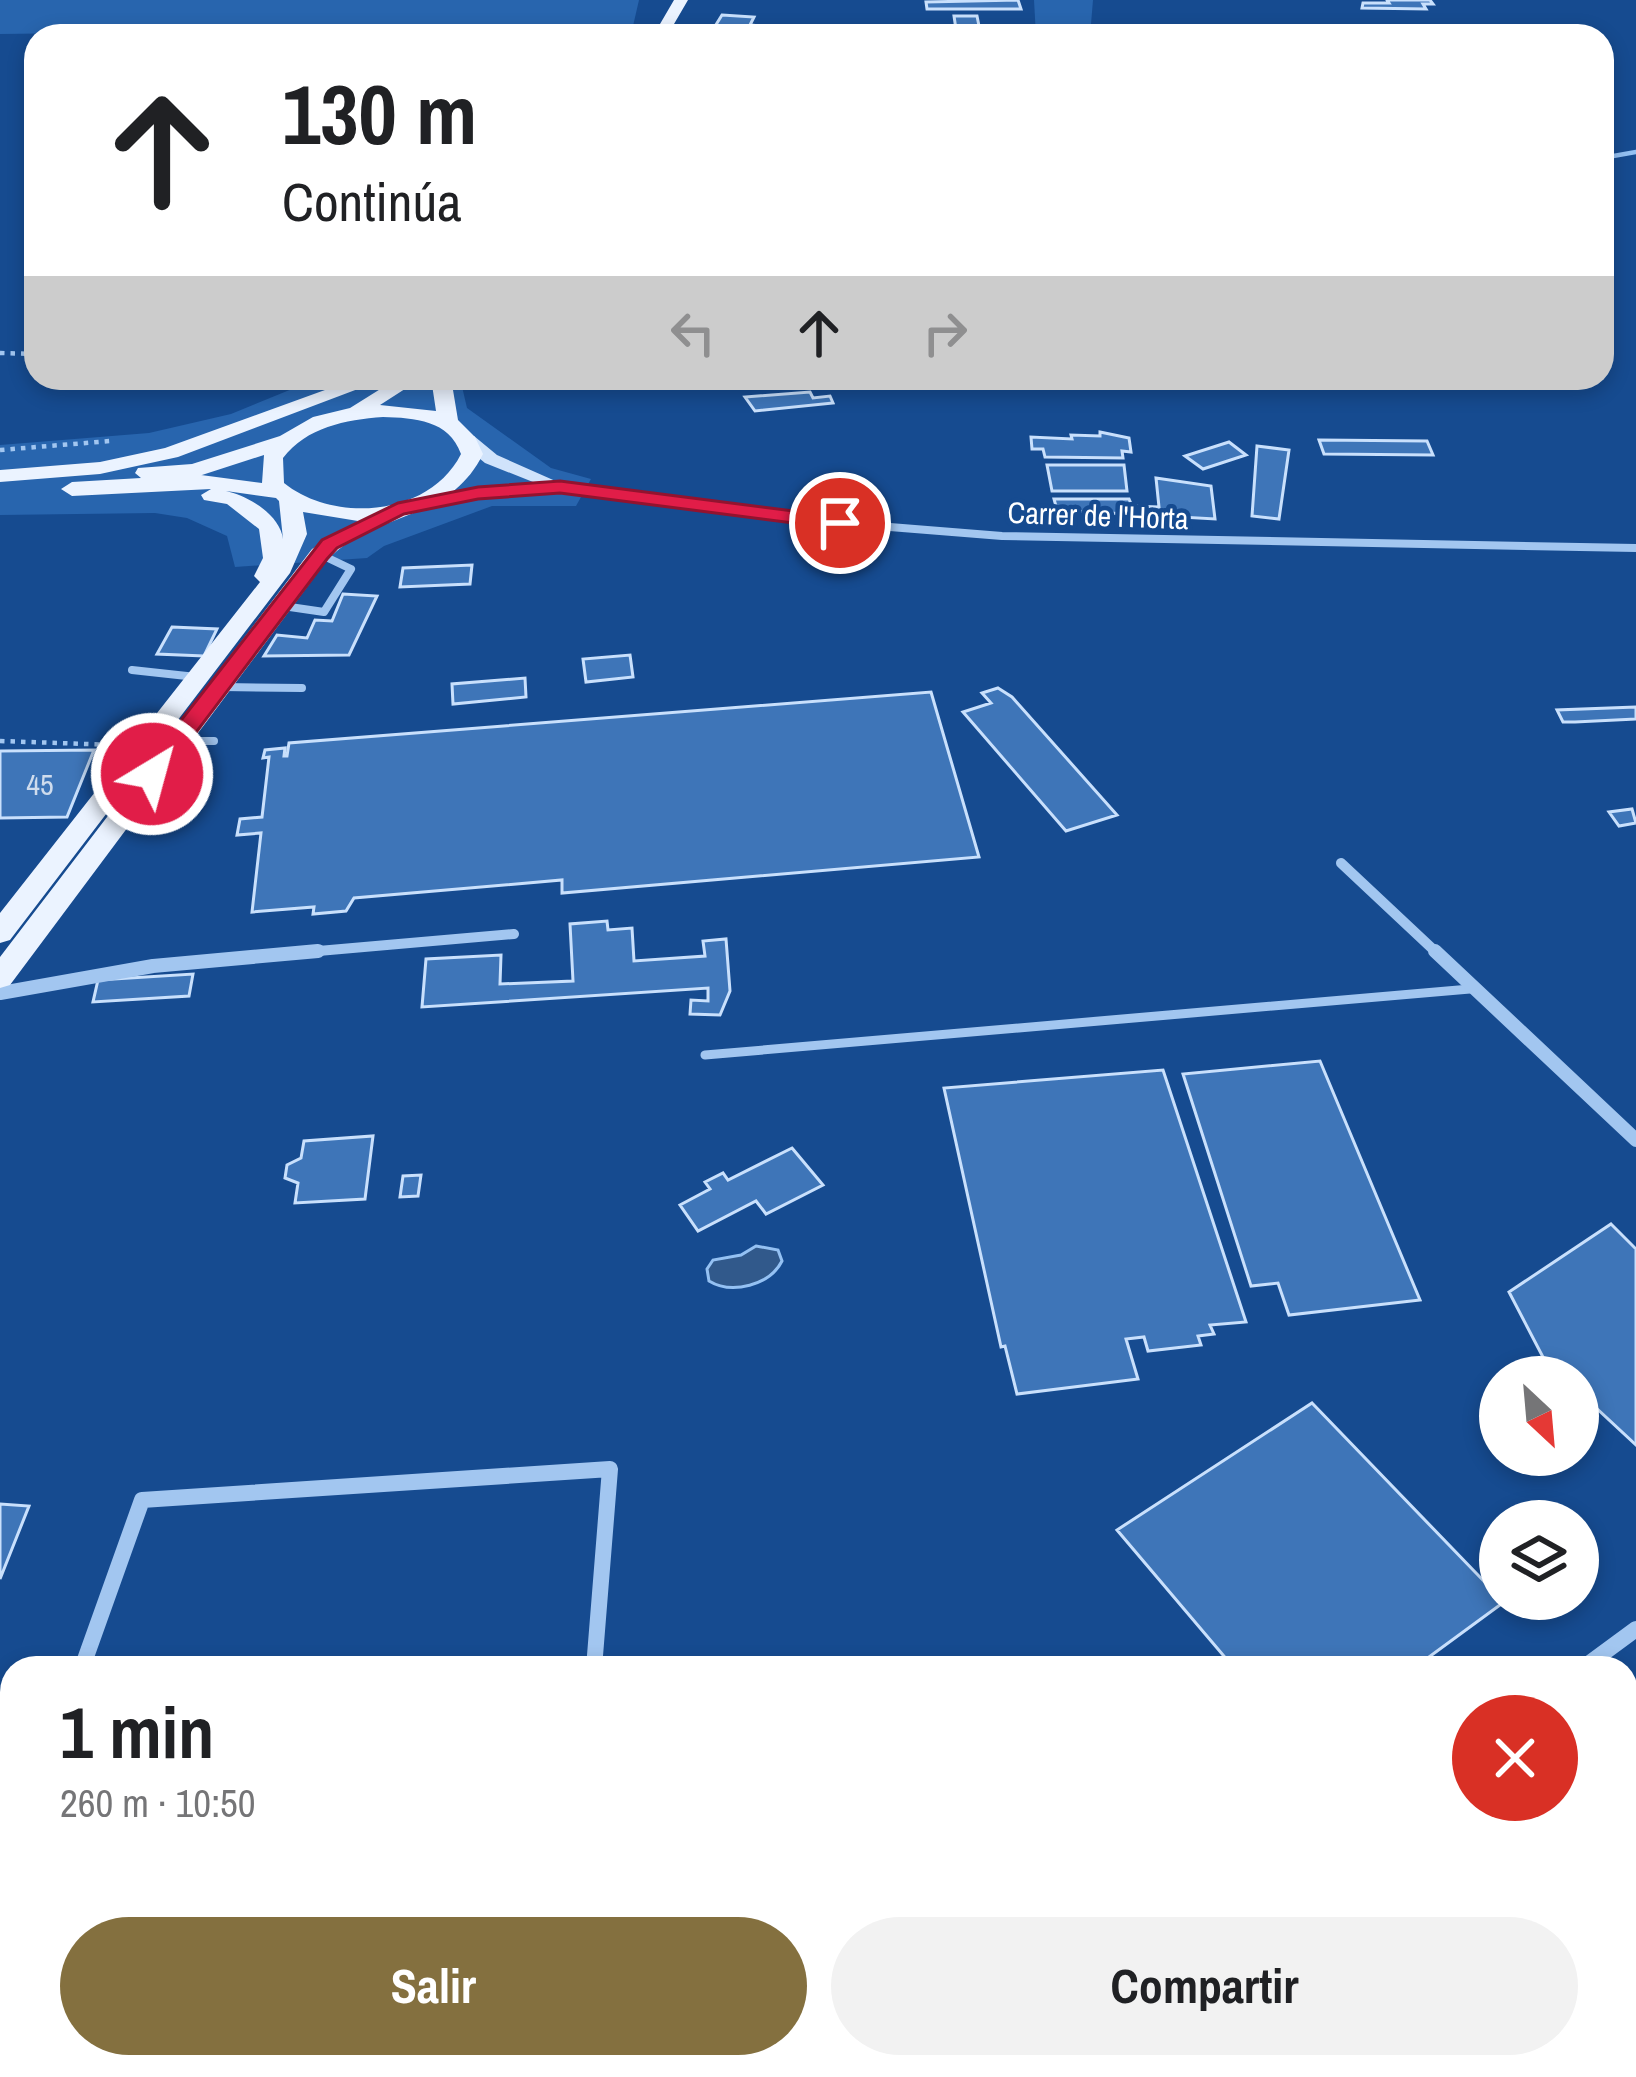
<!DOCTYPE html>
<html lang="es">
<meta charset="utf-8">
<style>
:root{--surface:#fff;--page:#f2f2f2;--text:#202124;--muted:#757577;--accent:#84703f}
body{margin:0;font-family:"Archivo Narrow",sans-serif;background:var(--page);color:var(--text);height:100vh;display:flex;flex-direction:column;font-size:45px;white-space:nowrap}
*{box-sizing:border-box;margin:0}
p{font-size:39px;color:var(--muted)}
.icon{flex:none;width:66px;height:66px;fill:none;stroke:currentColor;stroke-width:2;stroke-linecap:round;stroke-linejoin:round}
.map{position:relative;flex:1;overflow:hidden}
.panel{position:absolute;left:0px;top:1656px;width:1638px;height:423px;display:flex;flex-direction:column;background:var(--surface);border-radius:36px 36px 0 0;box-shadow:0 6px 18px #0003}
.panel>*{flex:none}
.guide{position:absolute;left:24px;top:24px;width:1590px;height:366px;border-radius:36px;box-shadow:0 6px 18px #0003;background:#fff;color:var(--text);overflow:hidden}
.needle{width:78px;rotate:154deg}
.fabs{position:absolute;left:1479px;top:1356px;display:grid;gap:24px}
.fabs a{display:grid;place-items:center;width:120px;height:120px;border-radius:50%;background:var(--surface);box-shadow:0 6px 18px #0003;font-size:60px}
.pin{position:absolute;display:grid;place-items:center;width:102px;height:102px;color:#fff;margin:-51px;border:6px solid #fff;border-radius:50%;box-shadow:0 3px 12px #0007}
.me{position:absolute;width:132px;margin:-66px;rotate:37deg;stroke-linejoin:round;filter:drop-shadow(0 0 9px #0008)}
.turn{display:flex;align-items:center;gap:42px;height:252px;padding:0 60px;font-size:54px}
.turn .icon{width:156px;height:156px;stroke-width:2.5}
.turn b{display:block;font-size:84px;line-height:102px}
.lanes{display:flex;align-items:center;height:114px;padding:0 60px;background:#0003;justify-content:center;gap:60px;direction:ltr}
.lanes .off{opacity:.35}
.round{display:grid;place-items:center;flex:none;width:126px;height:126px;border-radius:63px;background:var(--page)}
.head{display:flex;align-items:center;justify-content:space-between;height:204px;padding:0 60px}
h1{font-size:72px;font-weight:700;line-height:90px}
.button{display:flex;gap:24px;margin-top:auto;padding:24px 60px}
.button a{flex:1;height:138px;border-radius:72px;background:var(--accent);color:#fff;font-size:48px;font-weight:700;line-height:138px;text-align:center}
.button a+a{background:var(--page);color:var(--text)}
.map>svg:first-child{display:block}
.green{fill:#2865ae}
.water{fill:#31598b;stroke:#94c1f3;stroke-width:3}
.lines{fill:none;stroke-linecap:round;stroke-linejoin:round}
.stream{stroke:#94c1f3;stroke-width:4.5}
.building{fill:#3e75b8;stroke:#c9e0fc;stroke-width:3}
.path{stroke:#a2c6f0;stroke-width:4.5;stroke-dasharray:4.5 6;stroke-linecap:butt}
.lane-far2{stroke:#a2c6f0;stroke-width:6}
.lane-far1{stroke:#a2c6f0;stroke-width:8}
.lane{stroke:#a2c6f0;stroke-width:9}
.street-far3{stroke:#a2c6f0;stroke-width:8}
.street-far2{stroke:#a2c6f0;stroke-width:10}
.street-far1{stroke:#a2c6f0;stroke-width:14}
.street{stroke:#a2c6f0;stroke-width:16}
.secondary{fill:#d0e3fb;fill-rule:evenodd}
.primary{fill:#ebf3ff;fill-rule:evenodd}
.route{fill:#e11d48;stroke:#92132f;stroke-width:3}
.labels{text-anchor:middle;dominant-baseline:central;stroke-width:9;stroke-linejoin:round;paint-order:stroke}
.far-street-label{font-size:30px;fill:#fff;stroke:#164b90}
.number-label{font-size:30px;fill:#cfdced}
</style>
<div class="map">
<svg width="1636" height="2077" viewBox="0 0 1636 2077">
<rect width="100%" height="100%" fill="#164b90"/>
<path class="green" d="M0 0H639L633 26 0 34Z
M1034 0H1093L1090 36H1036Z
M319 378H460L467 408 551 468 591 479 576 506H492L384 546 367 558 235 567 227 536 187 518 155 513 0 515V445L149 433 231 414Z"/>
<path class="water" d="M756 1246 778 1250 782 1261C770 1285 732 1295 709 1281L707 1269 713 1260 741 1255Z"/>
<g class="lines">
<path class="stream" d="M1602 158 1636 152"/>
</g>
<path class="building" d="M1018 0 1021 9H927L926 2Z
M1387 0H1430L1433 4H1423L1426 9 1362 8 1363 3H1389Z
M722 15 754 17 750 25 772 27 768 36H709Z
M954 16H977L981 36H957Z
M810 392 813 398 830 396 833 403 755 411 745 397Z
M1100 432 1129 438 1131 452 1122 451 1123 458 1045 457 1043 449H1032L1031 437 1072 439 1071 435 1100 436Z
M1319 440 1427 441 1433 455 1324 454Z
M1229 442 1246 455 1203 469 1185 456Z
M1257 446 1289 450 1279 519 1252 516Z
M1047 465H1124L1127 491H1052Z
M1156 478 1211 486 1215 519 1057 510 1054 499H1129L1132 506 1159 507Z
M472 565 470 584 400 587 403 568Z
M343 594 377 596 349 655 264 656 277 635 307 638 315 620 332 621Z
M172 627 217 629 204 656 157 654Z
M630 655 633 677 586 682 583 659Z
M525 678 526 697 453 704 452 684Z
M998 688 1012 697 1117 815 1066 831 963 712 991 703 982 693Z
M931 692 979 857 562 893V880L354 898 346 911 313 914 314 907 252 912 261 833 237 835 240 819 262 817 269 757 263 758 265 750 285 748 284 756H287L289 743Z
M1636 707V719L1575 722H1563L1557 710Z
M94 750 67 817 0 818V751Z
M1632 809 1636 823 1619 826 1609 812Z
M607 921 608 930 632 928 634 961 705 956 703 941 726 939 730 991 720 1015 690 1014 691 1000 708 1001V988L422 1007 426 959 501 955 500 984 573 981 570 924Z
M193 974 189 996 93 1002 98 980Z
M1320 1061 1420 1300 1289 1315 1278 1283 1251 1286 1183 1074Z
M1163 1070 1246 1322 1210 1325 1214 1334 1198 1336 1201 1345 1148 1351 1144 1337 1126 1339 1138 1379 1017 1394 1005 1346 1001 1347 944 1088Z
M373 1136 365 1199 295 1203 298 1183 285 1178 287 1165 301 1158 304 1141Z
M792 1148 823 1185 766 1214 756 1201 698 1231 680 1205 710 1189 705 1182 723 1173 728 1180Z
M421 1175 418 1196 400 1197 403 1176Z
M1611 1224 1636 1249V1445L1578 1391V1377H1562L1545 1361 1509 1292Z
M1312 1403 1504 1602 1414 1668H1234L1117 1530Z
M0 1504 29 1506 0 1579Z
M289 2067H444L443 2077H287Z"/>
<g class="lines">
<path class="path" d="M0 353 36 354
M0 450 110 441
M0 741 116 745"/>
<path class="lane-far2" d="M320 554 334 561"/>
<path class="lane-far1" d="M283 606 324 612 351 569 328 558
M132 670 196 677
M223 687 302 688
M184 741H214"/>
<path class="lane" d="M705 1055 1470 989"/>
<path class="street-far3" d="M560 487 840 523 1002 536 1636 548"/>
<path class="street-far2" d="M1341 863 1438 954
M284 954 514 934"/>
<path class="street-far1" d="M1435 951 1636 1140
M0 993 153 966 318 951"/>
<path class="street" d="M82 1668 142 1500 610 1469 594 1668
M1583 1668 1636 1629
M0 1895 12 1862
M561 2077 562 2067
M1100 2077 1112 2067"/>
<path class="secondary" d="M462 436H474L497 455 569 487 560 492 419 505 416 501 425 496 538 484 485 463 462 444Z"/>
<path class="primary" d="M674 0H688L667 36H653Z
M358 378H387L178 457 100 474 0 482V470L100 462 165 448Z
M398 378H422L380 405 436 411 431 378H451L458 420 475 437 483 454C449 523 377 510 328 559L10 985 0 988V957L312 549 358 521 303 512 307 534 290 573 10 940 0 943V913L260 582 254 576 263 558 259 529 227 504 204 500 201 495 211 489 72 496 61 489 72 482 141 478 135 473 138 468 192 464 280 436 313 417 350 408ZM383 417C415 418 449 420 461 454 430 516 335 524 284 483L283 458C307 427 345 420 383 417ZM264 455 262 483 201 475H202ZM226 491 276 498 279 501 283 539C280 515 249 496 226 491Z"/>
</g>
<path class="route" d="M560 481 840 517 850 523 840 529 560 493 478 499 404 514 337 548 327 559 160 780H143V769L322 540 398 503 478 487Z"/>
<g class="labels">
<g class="far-street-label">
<text transform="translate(1098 515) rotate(2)">Carrer de l'Horta</text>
</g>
<g class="number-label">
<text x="40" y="784">45</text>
</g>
</g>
</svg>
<div class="fabs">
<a><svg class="needle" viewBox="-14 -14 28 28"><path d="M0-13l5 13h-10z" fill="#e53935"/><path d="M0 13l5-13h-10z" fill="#757577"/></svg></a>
<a><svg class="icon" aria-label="layers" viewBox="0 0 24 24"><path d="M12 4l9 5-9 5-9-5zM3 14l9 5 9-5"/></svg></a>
</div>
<div class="pin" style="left:840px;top:523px;background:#d93025"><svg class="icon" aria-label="arrive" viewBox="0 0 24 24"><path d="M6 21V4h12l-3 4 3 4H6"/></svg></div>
<svg class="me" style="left:152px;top:774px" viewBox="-20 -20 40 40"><circle r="17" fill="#e11d48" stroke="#fff" stroke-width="3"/><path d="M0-11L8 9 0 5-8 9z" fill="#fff"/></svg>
<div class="guide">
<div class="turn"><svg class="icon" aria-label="ahead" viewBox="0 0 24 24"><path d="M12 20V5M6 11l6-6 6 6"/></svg><div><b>130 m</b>Continúa</div></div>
<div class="lanes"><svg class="icon off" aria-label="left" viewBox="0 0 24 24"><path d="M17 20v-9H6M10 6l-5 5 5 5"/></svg><svg class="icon" aria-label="ahead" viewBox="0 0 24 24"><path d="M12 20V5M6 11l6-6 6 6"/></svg><svg class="icon off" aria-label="right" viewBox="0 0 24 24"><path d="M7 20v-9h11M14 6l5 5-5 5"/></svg></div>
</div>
<section class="panel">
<div class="head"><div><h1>1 min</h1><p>260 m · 10:50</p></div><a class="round" style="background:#d93025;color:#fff"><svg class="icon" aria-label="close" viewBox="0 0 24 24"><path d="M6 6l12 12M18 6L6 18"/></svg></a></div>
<div class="button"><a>Salir</a><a>Compartir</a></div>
</section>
</div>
